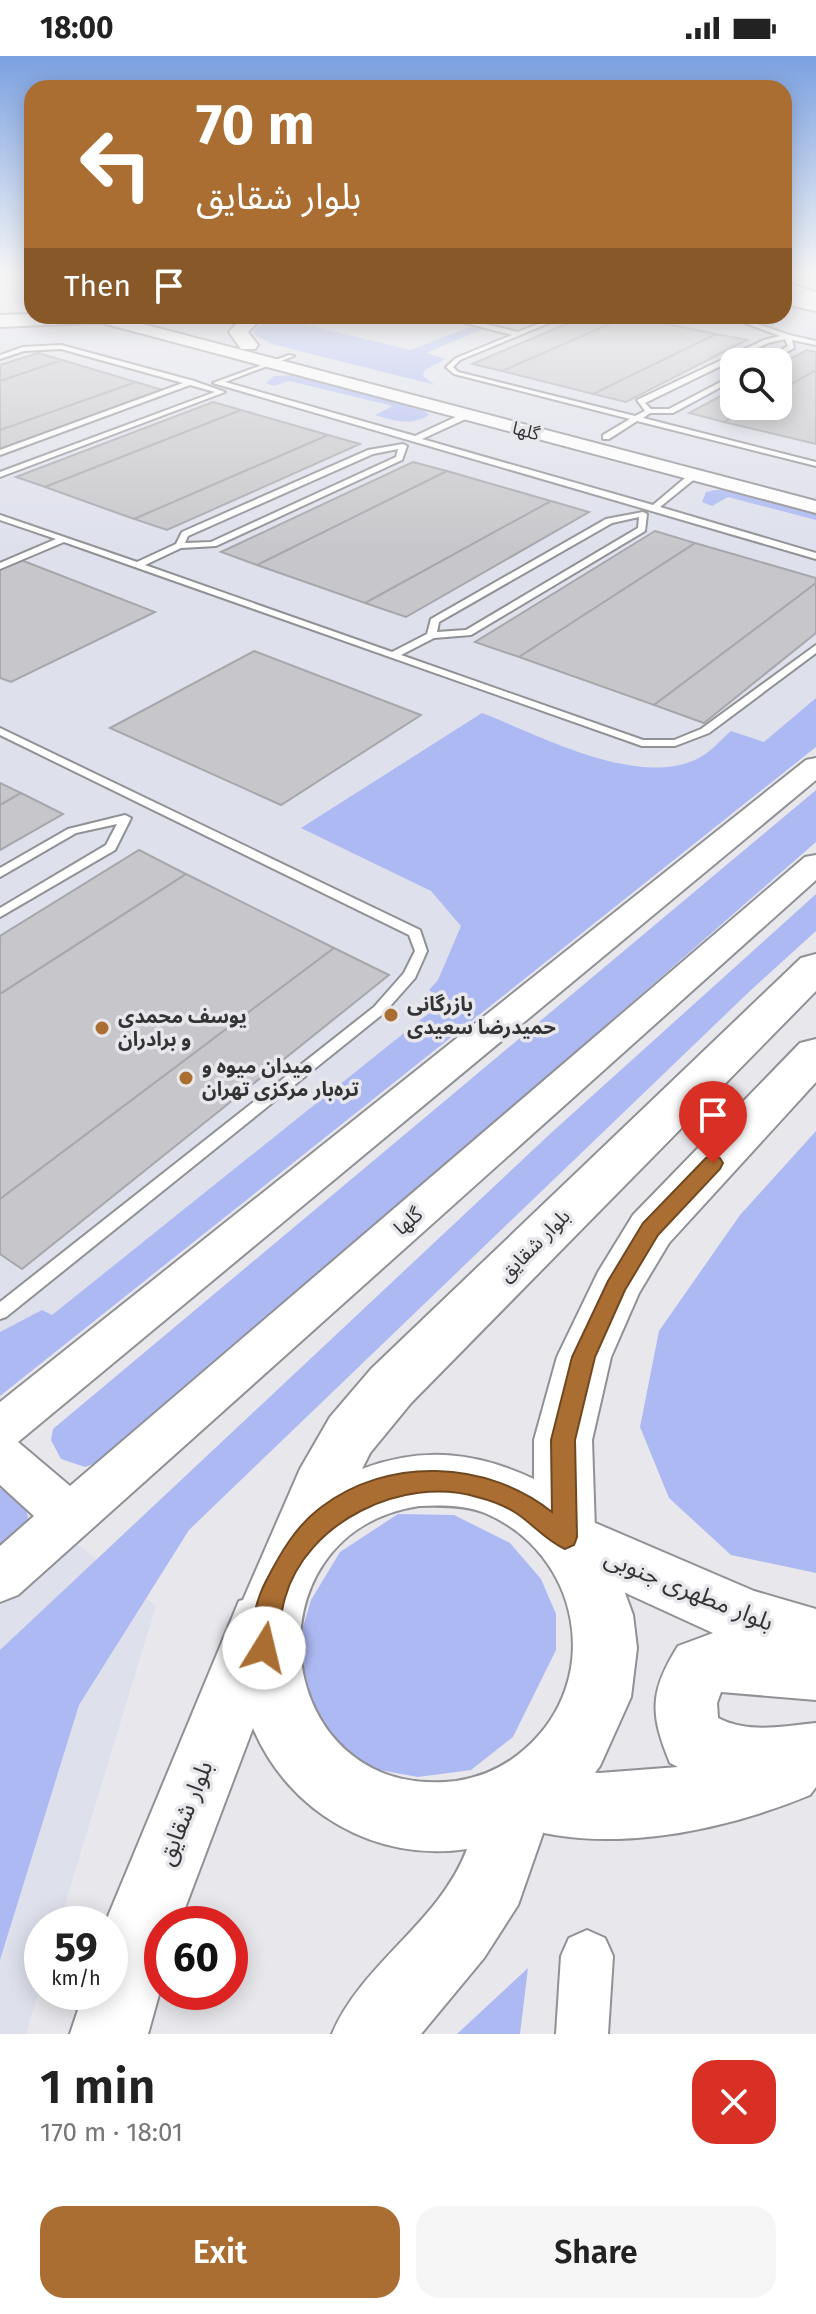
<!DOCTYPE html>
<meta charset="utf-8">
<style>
:root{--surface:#fff;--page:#f6f6f6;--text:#222;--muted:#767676;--accent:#ab6e32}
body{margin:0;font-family:"Fira Sans","Noto Sans Arabic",sans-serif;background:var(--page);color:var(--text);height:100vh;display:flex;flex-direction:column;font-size:30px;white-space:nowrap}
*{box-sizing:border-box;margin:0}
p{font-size:26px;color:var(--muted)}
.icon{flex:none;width:44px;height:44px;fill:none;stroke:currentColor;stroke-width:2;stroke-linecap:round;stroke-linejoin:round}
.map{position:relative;height:1978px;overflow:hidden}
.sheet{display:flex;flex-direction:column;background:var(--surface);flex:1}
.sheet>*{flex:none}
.hud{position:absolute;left:24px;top:24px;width:768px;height:244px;border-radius:24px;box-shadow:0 4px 20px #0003;background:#ab6e32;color:#fff;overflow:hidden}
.buttons{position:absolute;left:720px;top:292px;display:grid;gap:16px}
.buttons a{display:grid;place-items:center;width:72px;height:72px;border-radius:16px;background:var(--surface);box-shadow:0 4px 20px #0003;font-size:40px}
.speed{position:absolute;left:24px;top:1850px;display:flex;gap:16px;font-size:40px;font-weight:700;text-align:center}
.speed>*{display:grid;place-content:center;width:104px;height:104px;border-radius:50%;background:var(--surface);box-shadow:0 4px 20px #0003;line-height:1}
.speed small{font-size:20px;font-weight:400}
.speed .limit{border:12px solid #d22;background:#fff;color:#111}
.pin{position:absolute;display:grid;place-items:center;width:68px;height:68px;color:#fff;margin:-82px -34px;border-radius:50% 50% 50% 0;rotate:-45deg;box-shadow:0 0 8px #0007}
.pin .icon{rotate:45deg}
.me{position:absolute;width:88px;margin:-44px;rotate:9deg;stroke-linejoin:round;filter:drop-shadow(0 0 6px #0008)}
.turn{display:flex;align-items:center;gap:28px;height:168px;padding:0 40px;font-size:36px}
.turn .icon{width:104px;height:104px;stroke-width:2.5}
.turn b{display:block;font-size:56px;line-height:68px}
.then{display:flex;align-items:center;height:76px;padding:0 40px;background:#0003;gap:16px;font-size:30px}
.round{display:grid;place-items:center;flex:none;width:84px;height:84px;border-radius:24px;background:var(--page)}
.overview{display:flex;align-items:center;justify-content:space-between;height:136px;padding:0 40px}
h1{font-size:48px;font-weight:600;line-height:60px}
.primary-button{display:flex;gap:16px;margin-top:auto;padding:16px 40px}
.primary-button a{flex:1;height:92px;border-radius:24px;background:var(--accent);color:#fff;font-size:32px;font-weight:600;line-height:92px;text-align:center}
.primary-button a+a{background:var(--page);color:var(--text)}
.status{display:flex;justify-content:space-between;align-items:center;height:56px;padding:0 40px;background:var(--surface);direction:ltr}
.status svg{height:22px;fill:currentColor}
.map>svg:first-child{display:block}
.built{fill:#dee0ec;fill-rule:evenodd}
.green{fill:#adb9f3}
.building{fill:#c7c7cb;stroke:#a6a7ab;stroke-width:2}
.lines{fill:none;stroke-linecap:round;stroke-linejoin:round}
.service-casing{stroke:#909195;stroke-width:4}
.minor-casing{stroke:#909195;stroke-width:4}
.tertiary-casing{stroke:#909195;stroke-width:4}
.secondary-casing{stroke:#909195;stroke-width:4}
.primary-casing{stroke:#909195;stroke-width:4}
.service{fill:#fff;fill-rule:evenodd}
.minor{fill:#fff;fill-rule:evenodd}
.tertiary{fill:#fff;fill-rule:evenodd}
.secondary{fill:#fff;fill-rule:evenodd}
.primary{fill:#fff;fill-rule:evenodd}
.route{fill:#ab6e32;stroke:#6f4820;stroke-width:2}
.poi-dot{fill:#ab6e32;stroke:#e8e8ec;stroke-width:3}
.labels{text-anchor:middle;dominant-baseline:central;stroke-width:7;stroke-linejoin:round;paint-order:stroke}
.far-street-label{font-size:18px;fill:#323334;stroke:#e8e8ec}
.poi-label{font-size:20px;font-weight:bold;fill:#323334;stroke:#e8e8ec;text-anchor:start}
.street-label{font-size:20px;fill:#323334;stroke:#e8e8ec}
.near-street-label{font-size:24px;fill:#323334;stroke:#e8e8ec}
</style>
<div class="status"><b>18:00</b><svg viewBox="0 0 49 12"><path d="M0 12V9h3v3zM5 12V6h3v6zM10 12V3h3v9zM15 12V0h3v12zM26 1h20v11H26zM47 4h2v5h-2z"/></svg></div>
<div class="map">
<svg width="816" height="1978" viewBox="0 0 816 1978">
<rect width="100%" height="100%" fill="#e8e8ec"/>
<path class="built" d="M784 250 816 257V675L0 1313V269L207 260H784ZM734 306H778V350H734Z
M0 1427 156 1550 59 1868H42V1925L26 1978H0Z"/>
<path class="green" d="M291 260 283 263 410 294 470 271 483 273 426 297 446 303 425 314 423 320 435 329 272 288 256 280 254 274 270 261Z
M293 319 422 352 429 359C412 370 394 365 375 359L393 350 289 325 274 330 266 327 274 320Z
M715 434H727L816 457V464L728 441 712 450 702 446 706 436Z
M816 642V691L0 1340V1276L42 1254 52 1259 444 945 429 934 438 924 461 870 431 835 301 772 482 657C540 679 645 737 704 699 713 693 722 683 731 675L764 686Z
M816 734V786L110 1402 85 1411 61 1403 51 1384 53 1373Z
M816 838V875L751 934 189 1474 79 1649 0 1904V1594L551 1077Z
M816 1075V1517L731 1499 669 1442 640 1371 659 1275 740 1159Z
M0 1433C20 1437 28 1448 28 1467L0 1504Z
M398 1458 454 1459 510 1487 541 1523 556 1558V1594L513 1681 471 1714 418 1721 369 1712 314 1669 295 1631 298 1588 311 1544 340 1496Z
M528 1912 520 1978H457Z"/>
<path class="building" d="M585 260H628L502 315 472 308Z
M628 260 716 278 593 338 502 315Z
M716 278 747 284 626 346 593 338Z
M807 294 816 296V314L778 336V309Z
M38 297 62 304 0 325V309Z
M62 304 136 326 0 374V325Z
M816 314V388L724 366 752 350H778V336Z
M136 326 163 334 0 393V374Z
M734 333V350H752L724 366 689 357Z
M213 346 241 354 45 431 16 421Z
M241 354 328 379 134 463 45 431Z
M328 379 360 388 167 474 134 463Z
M413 406 447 415 257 509 221 496Z
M447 415 551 445 365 547 257 509Z
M551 445 589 456 406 561 365 547Z
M655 475 695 487 519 601 475 586Z
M695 487 816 522V527L654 649 519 601Z
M21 504 155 556 11 626 0 622V513Z
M816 527V577L704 667 654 649Z
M254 595 421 659 281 749 110 672Z
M0 727 21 737 0 749Z
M21 737 63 758 0 794V749Z
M139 794 186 818 0 938V880Z
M186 818 334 892 0 1143V938Z
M334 892 389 919 22 1213 0 1198V1143Z"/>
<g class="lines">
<g class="service-casing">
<path id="service" d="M439 260H450L518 276 558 260H566L460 304 453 311 458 316 635 360 645 355 637 344 764 284 780 280 726 260H735L789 279 816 285V289L792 284 794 292 769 306H761L788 290 785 283 768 287 645 347 651 353H669L732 320 734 319V324L673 357H650L643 362 816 406V410L637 365 609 383H603V379L630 363 454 318 446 311 456 302 512 279Z
M61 289 194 325 225 336 0 421V416L215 336 190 329 0 399V394L183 327 61 293 24 295 0 303V299L23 291Z
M289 299 294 300 225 326 415 380 464 357H470V361L422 383 653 449 691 417H697V421L660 451 816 497V503L213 327Z
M403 388 407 390 402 404 216 490 181 492 145 509 392 596 427 578 431 563 606 463 643 456 647 458 645 475 471 579 434 582 401 599 643 684H674L701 673 816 589V597L709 677 675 690H642L64 486 0 513V507L56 483 0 464V459L137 506 176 488 182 476 368 394ZM398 393 396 401 211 486 185 487 188 480 373 398ZM639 461 638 472 466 574 437 576 439 566 612 467Z
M0 672 420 874 427 895 415 922 384 957 6 1261 0 1263V1246L374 951 404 917 415 895 409 879 0 679Z
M125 759 131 762 115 794 0 861V852L106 789 117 768 76 777 0 821V812L68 773Z"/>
</g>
<g class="minor-casing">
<path id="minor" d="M587 1874 605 1882 613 1900 608 1978H556L561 1900 569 1882Z"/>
</g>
<g class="tertiary-casing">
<path id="tertiary" d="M90 260H112L816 445V457L91 264Z
M816 702V724L18 1386 70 1430 805 801 816 799V824L18 1539 0 1546V1490L34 1460 0 1429V1346L806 704Z"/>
</g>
<g class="secondary-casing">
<path id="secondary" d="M789 218H816V223H797Z
M784 238 816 245V255L784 248Z
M32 258V260H122L113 266 0 271V259Z
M243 260H264L248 276 258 289 255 293H241L229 276Z
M565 1454 754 1535 816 1553V1644L721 1636 717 1647 718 1662C749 1678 782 1670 816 1667V1731L810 1739C718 1777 593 1803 498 1763L488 1740 498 1717 521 1707 599 1717 678 1711 670 1707C650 1658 649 1636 678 1590L713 1577 545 1500 536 1481 545 1462Z"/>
</g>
<g class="primary-casing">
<path id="primary" d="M784 226 816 236V248L784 238Z
M816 898V935L411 1347 370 1397 362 1413C423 1390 476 1396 534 1423V1384L557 1301 598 1216 633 1159 800 987 816 983V1026L669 1187 639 1237 611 1301 592 1384 595 1474 614 1507 633 1559 637 1592 631 1641 600 1710 580 1736 549 1760 518 1849 484 1902 421 1978H332C362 1907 440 1866 467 1793 376 1807 288 1756 253 1672L179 1868H162V1928L148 1978H70L84 1936H110V1868H105L106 1865 239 1545 243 1544 300 1413 330 1361 371 1313 801 902ZM419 1450C441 1449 465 1449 485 1457 581 1498 604 1623 526 1692 505 1711 483 1721 456 1725 272 1747 240 1478 419 1450Z"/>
</g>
<use href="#service" class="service"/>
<use href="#minor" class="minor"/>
<use href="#tertiary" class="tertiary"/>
<use href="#secondary" class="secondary"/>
<use href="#primary" class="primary"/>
</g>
<linearGradient id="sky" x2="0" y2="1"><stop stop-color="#7ba1e1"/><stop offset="0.44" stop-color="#f5f5f6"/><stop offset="1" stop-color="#f5f5f6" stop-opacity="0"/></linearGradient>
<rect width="816" height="494" fill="url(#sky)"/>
<path class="route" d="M713 1100 720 1102 723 1107 720 1113 658 1179 625 1234 595 1301 575 1384 577 1481 574 1489 565 1493C546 1485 533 1468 516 1457 505 1450 489 1444 477 1441 403 1419 306 1466 285 1542 279 1561 281 1582 273 1601L264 1605 254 1601C246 1582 256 1544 266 1525 280 1498 295 1471 320 1452 387 1400 487 1404 552 1456L551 1384 572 1301 608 1225 643 1167 706 1102Z"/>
<g class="poi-dot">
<circle cx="391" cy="959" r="8"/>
<circle cx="102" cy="972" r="8"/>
<circle cx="186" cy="1022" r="8"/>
</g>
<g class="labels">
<g class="far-street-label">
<text transform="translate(526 375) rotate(15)">گلها</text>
</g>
<g class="poi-label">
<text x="407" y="948">بازرگانی<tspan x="407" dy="23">حمیدرضا سعیدی</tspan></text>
<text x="118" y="960">یوسف محمدی<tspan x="118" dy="23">و برادران</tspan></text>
<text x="202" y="1010">میدان میوه و<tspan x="202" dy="23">تره‌بار مرکزی تهران</tspan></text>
</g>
<g class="street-label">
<text transform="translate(408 1165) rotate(-41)">گلها</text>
<text transform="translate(534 1189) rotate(-45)">بلوار شقایق</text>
</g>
<g class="near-street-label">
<text transform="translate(689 1534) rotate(22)">بلوار مطهری جنوبی</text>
<text transform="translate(185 1757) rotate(-68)">بلوار شقایق</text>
</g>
</g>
</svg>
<div class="buttons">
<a><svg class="icon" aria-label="search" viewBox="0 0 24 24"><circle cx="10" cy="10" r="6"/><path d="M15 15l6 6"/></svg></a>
</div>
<div class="speed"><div>59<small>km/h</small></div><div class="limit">60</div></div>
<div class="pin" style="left:713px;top:1107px;background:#d93025"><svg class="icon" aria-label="arrive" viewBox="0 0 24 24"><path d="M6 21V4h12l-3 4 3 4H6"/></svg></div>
<svg class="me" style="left:264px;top:1592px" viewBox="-20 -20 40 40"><circle r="19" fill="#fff"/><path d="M0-13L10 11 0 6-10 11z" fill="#ab6e32"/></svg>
<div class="hud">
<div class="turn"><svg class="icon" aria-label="left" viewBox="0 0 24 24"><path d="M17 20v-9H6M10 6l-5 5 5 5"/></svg><div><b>70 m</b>بلوار شقایق</div></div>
<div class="then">Then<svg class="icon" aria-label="arrive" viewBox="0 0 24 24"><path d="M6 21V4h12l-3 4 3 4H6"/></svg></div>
</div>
</div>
<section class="sheet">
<div class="overview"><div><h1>1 min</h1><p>170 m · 18:01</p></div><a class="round" style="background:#d93025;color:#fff"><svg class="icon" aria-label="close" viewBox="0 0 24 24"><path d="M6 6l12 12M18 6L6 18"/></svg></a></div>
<div class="primary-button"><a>Exit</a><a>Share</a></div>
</section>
